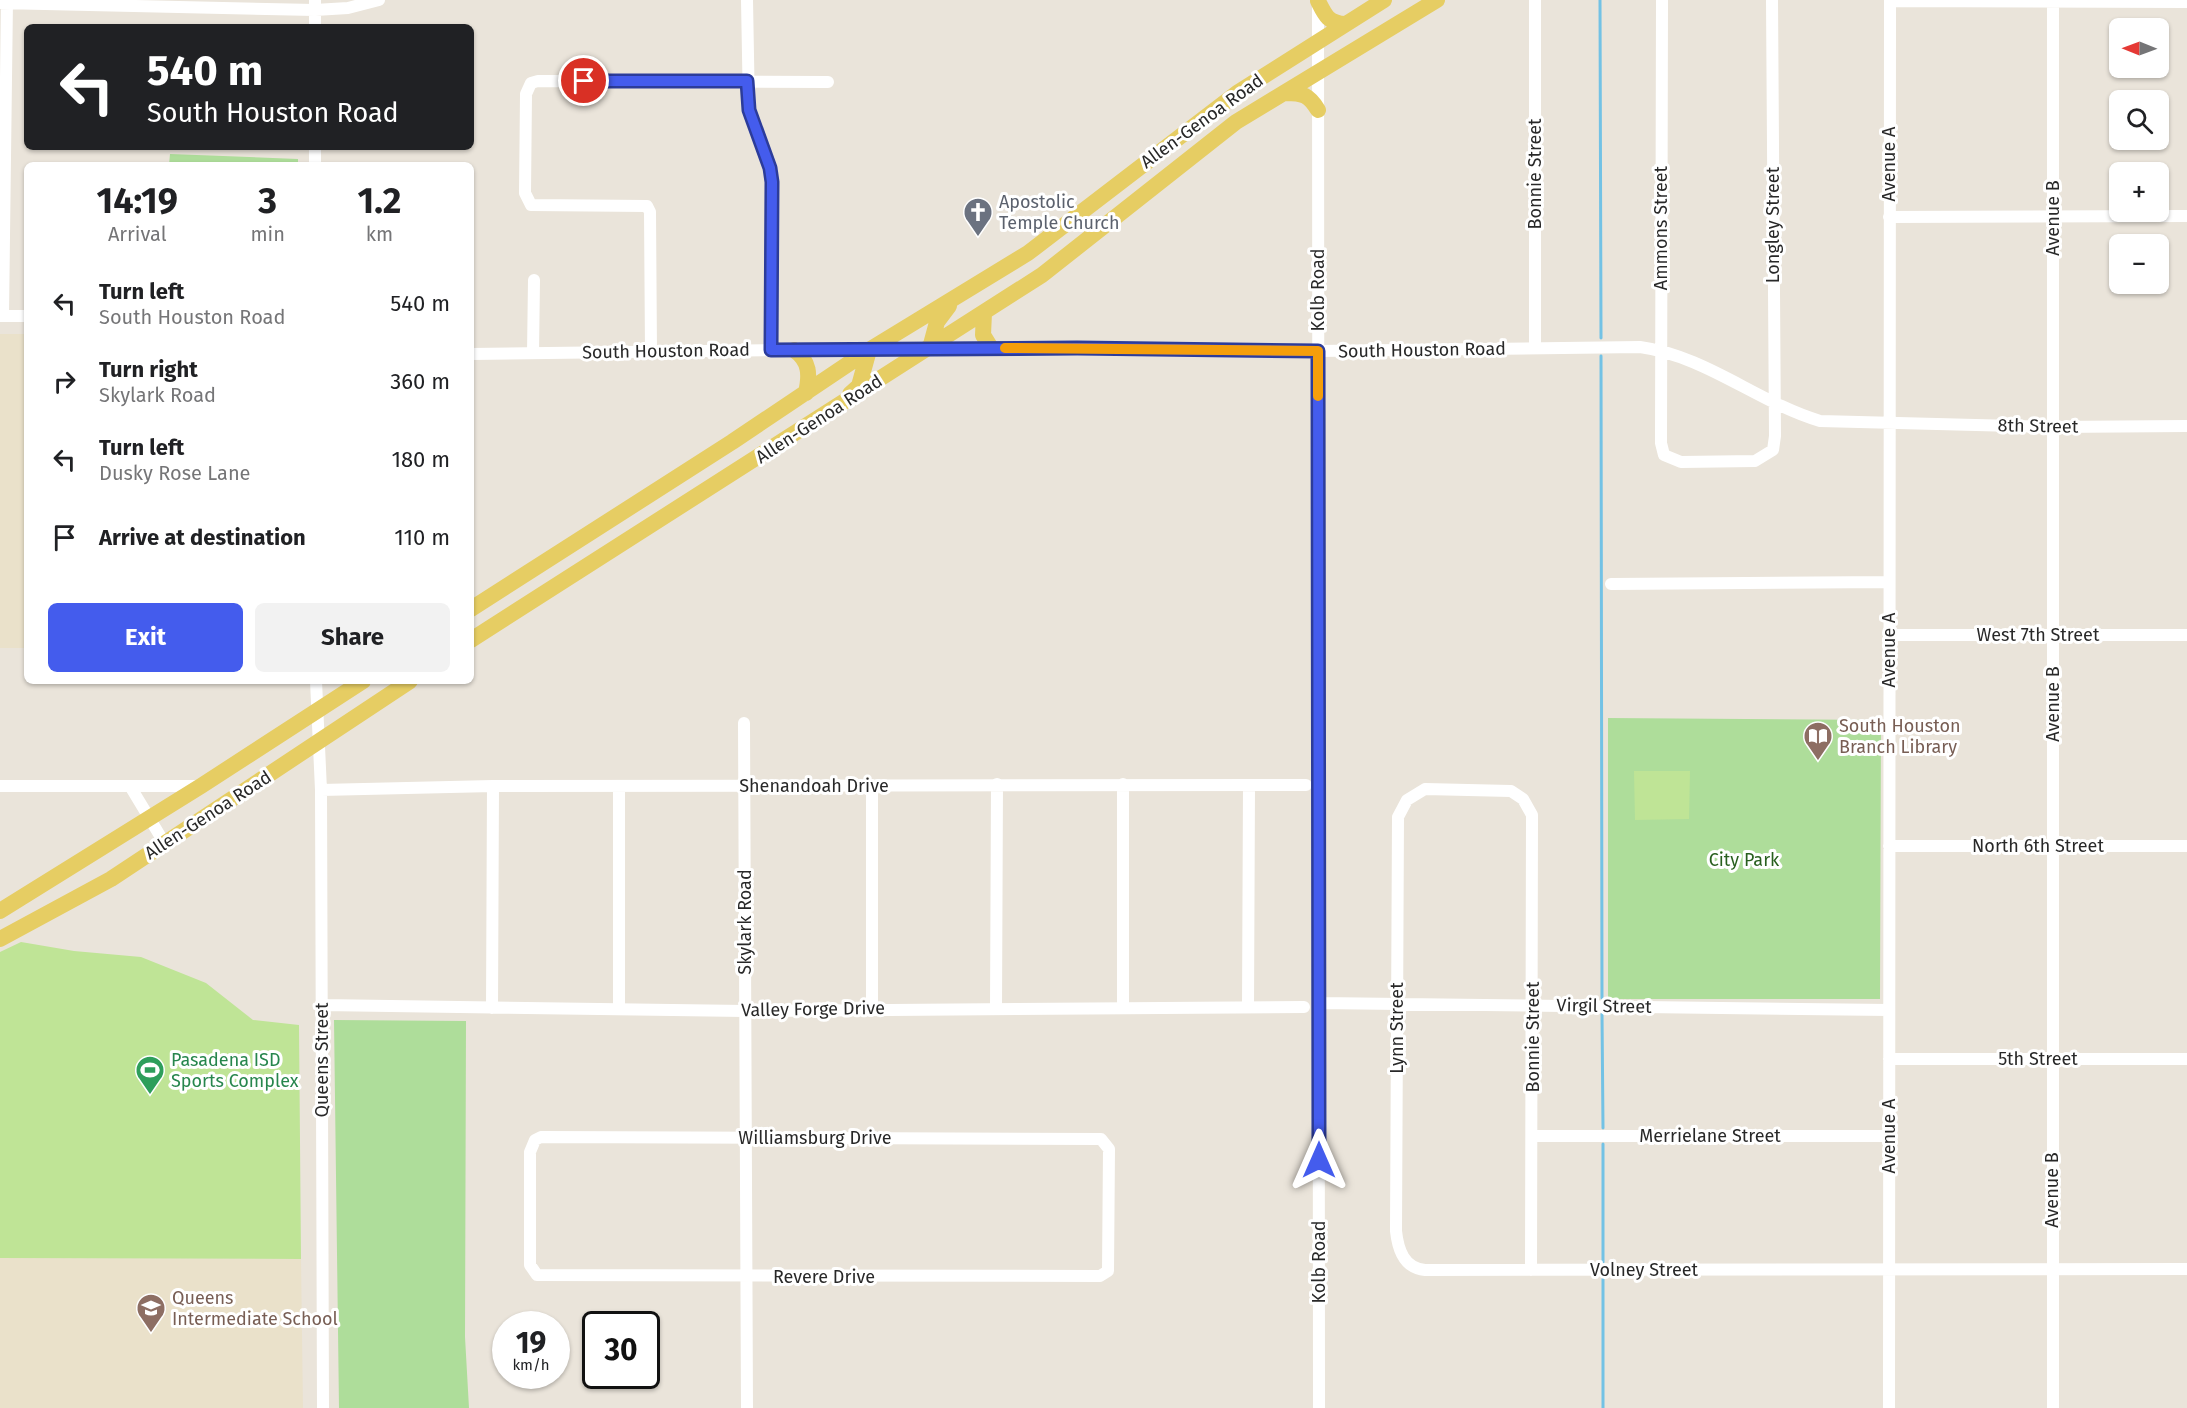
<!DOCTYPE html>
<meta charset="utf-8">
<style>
:root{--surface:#fff;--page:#f2f2f2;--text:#202124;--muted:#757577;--accent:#445ced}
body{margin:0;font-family:"Fira Sans",sans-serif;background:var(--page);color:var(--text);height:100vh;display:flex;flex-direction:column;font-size:22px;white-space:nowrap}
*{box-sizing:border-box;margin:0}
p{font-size:20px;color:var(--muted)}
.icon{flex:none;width:33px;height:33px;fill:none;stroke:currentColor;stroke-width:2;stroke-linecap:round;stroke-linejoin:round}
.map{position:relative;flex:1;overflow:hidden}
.drawer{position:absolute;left:24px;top:162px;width:450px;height:522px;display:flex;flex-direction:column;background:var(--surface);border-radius:9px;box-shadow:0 2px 4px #0004}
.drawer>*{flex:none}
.banner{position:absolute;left:24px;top:24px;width:450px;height:126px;border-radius:9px;box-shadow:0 2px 4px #0004;background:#202124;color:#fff;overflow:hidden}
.needle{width:39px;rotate:271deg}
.buttons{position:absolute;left:2109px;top:18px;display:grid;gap:12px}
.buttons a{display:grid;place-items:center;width:60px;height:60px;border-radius:9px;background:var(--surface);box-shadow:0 2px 4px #0004;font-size:30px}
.speed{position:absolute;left:492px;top:1311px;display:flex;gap:12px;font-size:30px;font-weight:700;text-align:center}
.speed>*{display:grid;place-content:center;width:78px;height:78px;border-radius:50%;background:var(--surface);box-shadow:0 2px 4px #0004;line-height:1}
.speed small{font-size:15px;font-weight:400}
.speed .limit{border:3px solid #111;border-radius:9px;background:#fff;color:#111}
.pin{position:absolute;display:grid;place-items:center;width:51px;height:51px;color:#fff;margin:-26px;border:3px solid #fff;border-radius:50%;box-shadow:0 2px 6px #0007}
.me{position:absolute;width:66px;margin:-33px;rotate:0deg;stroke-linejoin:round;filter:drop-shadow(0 0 4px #0008)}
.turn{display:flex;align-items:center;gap:21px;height:126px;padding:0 24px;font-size:27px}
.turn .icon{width:78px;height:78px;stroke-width:2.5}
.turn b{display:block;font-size:42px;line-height:51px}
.eta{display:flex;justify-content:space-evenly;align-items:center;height:102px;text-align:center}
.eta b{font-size:36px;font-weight:700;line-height:42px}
.cta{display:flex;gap:12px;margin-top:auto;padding:12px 24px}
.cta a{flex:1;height:69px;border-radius:9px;background:var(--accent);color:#fff;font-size:24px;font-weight:700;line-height:69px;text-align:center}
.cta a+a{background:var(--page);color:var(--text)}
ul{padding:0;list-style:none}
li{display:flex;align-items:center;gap:18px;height:78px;padding:0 24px}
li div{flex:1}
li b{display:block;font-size:22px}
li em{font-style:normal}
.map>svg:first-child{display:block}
.education{fill:#eae1ca}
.green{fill:#aedd9a}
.pitch{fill:#bfe496}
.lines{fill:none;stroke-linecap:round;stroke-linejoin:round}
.stream{stroke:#73c2e5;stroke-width:3}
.minor{stroke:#fff;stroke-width:12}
.major{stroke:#e6cd63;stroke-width:16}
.route-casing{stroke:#2c3c9a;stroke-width:15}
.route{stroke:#445ced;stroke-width:10}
.slow{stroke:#f59e0b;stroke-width:10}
.labels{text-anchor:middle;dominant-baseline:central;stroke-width:6;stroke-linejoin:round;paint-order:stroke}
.street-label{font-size:18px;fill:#282828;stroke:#fff}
.worship-label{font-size:18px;fill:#5b616d;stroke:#fff;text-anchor:start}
.education-label{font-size:18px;fill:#785e54;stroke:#fff;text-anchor:start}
.park-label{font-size:18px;fill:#285f1e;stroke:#fff}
.leisure-label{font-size:18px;fill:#27864d;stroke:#fff;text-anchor:start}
</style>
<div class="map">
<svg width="2187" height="1408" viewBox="0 0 2187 1408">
<rect width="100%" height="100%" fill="#eae4da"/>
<path class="education" d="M0 334H27V648H0Z
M0 1258 301 1259 303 1408H0Z"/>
<path class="green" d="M170 154 298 159V165H169Z
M1608 718 1881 720 1880 999H1608Z
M334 1020 466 1021 465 1337 469 1408H339Z"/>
<path class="pitch" d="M1634 771H1690L1689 819 1635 820Z
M21 942 74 951 141 957 206 983 253 1020 299 1025 301 1259 0 1258V952Z"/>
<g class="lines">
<path class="stream" d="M1600 0 1601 338
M1601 356 1602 998
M1602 1014 1603 1128
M1603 1144V1262
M1603 1279V1408"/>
<path class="minor" d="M747 0 749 110 770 168 772 182 771 350
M1662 0 1661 443 1664 455 1681 462 1755 461 1773 450 1775 436 1772 0
M1890 1 2187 2
M1318 2 1319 1408
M0 3 315 10 348 8 379 0
M315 27V0
M315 165V147
M1889 217 2187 216
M0 316H27
M3 316 7 0
M1535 348V0
M651 352 650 212 647 206 531 205 525 193 526 94 531 83 538 81 828 82
M533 353 534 280
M471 354 930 348 1318 351 1640 347C1706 356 1757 402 1820 421L2053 427 2187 426
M1611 584 1889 582
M1889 635H2187
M316 681 321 790 323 1408
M744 723 747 1408
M1123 784V1007
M0 786H200
M130 786 165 844
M619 786V1009
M321 790 493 786 1306 785
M1889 846H2187
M1319 1003 1889 1010
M322 1005 745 1011 1304 1007
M1248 1007 1249 785
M492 1008 493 786
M872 1008V786
M996 1008 997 784
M1889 1059H2187
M1532 1136H1889
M541 1137 1101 1139 1109 1149 1108 1271 1100 1276 537 1275 530 1265V1152L535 1140Z
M1531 1270 1532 815 1523 799 1511 791 1425 789 1407 800 1398 817 1396 1231C1398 1250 1404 1268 1425 1270L2187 1269
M1889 1408 1890 0
M2053 1408V0"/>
<path class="major" d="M1318 1C1325 15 1328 23 1345 24
M1286 93C1303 93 1309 95 1318 110
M984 313 983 335 991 348
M930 348 937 322 949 306
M794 350C810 361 810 375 806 393
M850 394 859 386 869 350
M471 609 732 442 869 350 1028 253 1237 93 1384 0
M471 640 1042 275 1236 122 1437 0
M0 911 201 786 363 681
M0 939 111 879 410 681"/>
</g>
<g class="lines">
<g class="route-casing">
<path id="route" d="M584 81H747L749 110 770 168 772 182 771 350 1077 348 1318 351 1319 1160"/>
</g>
<use href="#route" class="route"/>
<path class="slow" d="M1005 348 1318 351V396"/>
</g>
<defs>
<g id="church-pin" transform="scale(1.5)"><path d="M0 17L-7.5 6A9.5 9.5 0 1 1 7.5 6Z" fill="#6b7280" stroke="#fff"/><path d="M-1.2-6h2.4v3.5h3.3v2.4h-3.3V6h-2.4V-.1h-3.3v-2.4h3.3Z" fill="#fff"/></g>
<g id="library-pin" transform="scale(1.5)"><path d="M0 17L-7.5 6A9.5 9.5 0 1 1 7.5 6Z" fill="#8d6e63" stroke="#fff"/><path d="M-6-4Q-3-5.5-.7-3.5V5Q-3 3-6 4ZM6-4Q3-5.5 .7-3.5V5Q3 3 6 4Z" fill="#fff"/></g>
<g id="stadium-pin" transform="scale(1.5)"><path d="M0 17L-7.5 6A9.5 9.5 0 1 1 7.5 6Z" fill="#2e9e5b" stroke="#fff"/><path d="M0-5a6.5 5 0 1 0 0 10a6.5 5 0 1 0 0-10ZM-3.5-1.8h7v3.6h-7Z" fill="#fff"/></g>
<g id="school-pin" transform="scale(1.5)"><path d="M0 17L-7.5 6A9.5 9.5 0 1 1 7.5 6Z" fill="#8d6e63" stroke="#fff"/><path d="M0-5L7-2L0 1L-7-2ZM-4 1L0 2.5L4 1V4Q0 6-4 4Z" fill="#fff"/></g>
</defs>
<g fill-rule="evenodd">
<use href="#church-pin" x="978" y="212"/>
<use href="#library-pin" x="1818" y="736"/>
<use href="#stadium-pin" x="150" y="1070"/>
<use href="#school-pin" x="151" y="1308"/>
</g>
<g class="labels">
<g class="street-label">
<text transform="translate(1202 121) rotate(-36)">Allen-Genoa Road</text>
<text transform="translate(1889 164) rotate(-90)">Avenue A</text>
<text transform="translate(1535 174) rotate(-90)">Bonnie Street</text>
<text transform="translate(2053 218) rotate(-90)">Avenue B</text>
<text transform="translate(1773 225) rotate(-90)">Longley Street</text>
<text transform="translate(1661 228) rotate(-90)">Ammons Street</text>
<text transform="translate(1318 290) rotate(-90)">Kolb Road</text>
<text transform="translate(1422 350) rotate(-1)">South Houston Road</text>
<text transform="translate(666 351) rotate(-1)">South Houston Road</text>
<text transform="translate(819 419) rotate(-33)">Allen-Genoa Road</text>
<text transform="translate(2038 426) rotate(1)">8th Street</text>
<text x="2038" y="635">West 7th Street</text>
<text transform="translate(1889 650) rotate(-90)">Avenue A</text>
<text transform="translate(2053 704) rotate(-90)">Avenue B</text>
<text x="814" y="786">Shenandoah Drive</text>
<text transform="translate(208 815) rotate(-33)">Allen-Genoa Road</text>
<text x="2038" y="846">North 6th Street</text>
<text transform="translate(745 922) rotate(-90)">Skylark Road</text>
<text transform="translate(1604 1006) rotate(1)">Virgil Street</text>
<text transform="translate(813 1009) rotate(-1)">Valley Forge Drive</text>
<text transform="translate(1397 1028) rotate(-90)">Lynn Street</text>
<text transform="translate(1533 1037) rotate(-90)">Bonnie Street</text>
<text x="2038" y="1059">5th Street</text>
<text transform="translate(322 1060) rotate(-90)">Queens Street</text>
<text x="1710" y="1136">Merrielane Street</text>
<text transform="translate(1889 1136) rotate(-90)">Avenue A</text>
<text x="815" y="1138">Williamsburg Drive</text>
<text transform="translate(2052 1190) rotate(-90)">Avenue B</text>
<text transform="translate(1319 1262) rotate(-90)">Kolb Road</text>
<text x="1644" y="1270">Volney Street</text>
<text x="824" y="1277">Revere Drive</text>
</g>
<g class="worship-label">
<text x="999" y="202">Apostolic<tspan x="999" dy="21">Temple Church</tspan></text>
</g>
<g class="education-label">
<text x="1839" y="726">South Houston<tspan x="1839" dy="21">Branch Library</tspan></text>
<text x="172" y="1298">Queens<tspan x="172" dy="21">Intermediate School</tspan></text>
</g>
<g class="park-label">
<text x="1744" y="860">City Park</text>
</g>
<g class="leisure-label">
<text x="171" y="1060">Pasadena ISD<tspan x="171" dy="21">Sports Complex</tspan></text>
</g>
</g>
</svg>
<div class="buttons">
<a><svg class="needle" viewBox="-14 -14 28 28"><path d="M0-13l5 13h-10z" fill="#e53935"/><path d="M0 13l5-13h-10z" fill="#757577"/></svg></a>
<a><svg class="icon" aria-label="search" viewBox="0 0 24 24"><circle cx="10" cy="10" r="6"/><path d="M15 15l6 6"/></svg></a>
<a>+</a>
<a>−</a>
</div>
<div class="speed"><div>19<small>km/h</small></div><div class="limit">30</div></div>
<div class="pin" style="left:584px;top:81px;background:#d93025"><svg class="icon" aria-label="arrive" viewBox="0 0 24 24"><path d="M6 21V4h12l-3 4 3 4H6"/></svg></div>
<svg class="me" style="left:1319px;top:1160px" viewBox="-20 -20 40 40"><path d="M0-17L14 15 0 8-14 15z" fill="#445ced" stroke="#fff" stroke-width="4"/></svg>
<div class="banner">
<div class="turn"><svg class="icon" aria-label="left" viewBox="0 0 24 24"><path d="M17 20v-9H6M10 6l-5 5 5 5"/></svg><div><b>540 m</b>South Houston Road</div></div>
</div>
<section class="drawer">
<div class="eta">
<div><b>14:19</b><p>Arrival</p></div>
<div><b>3</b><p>min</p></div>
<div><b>1.2</b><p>km</p></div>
</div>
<ul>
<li><svg class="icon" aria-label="left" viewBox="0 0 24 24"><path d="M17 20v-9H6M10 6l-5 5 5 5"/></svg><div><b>Turn left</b><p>South Houston Road</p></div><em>540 m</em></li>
<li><svg class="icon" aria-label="right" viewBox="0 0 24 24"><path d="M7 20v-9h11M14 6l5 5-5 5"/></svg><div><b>Turn right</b><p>Skylark Road</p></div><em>360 m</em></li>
<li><svg class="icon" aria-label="left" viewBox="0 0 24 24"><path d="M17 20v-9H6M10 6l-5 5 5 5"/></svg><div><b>Turn left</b><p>Dusky Rose Lane</p></div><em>180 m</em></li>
<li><svg class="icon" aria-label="arrive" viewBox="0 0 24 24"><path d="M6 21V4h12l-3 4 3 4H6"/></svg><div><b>Arrive at destination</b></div><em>110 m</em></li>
</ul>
<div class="cta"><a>Exit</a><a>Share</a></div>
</section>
</div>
